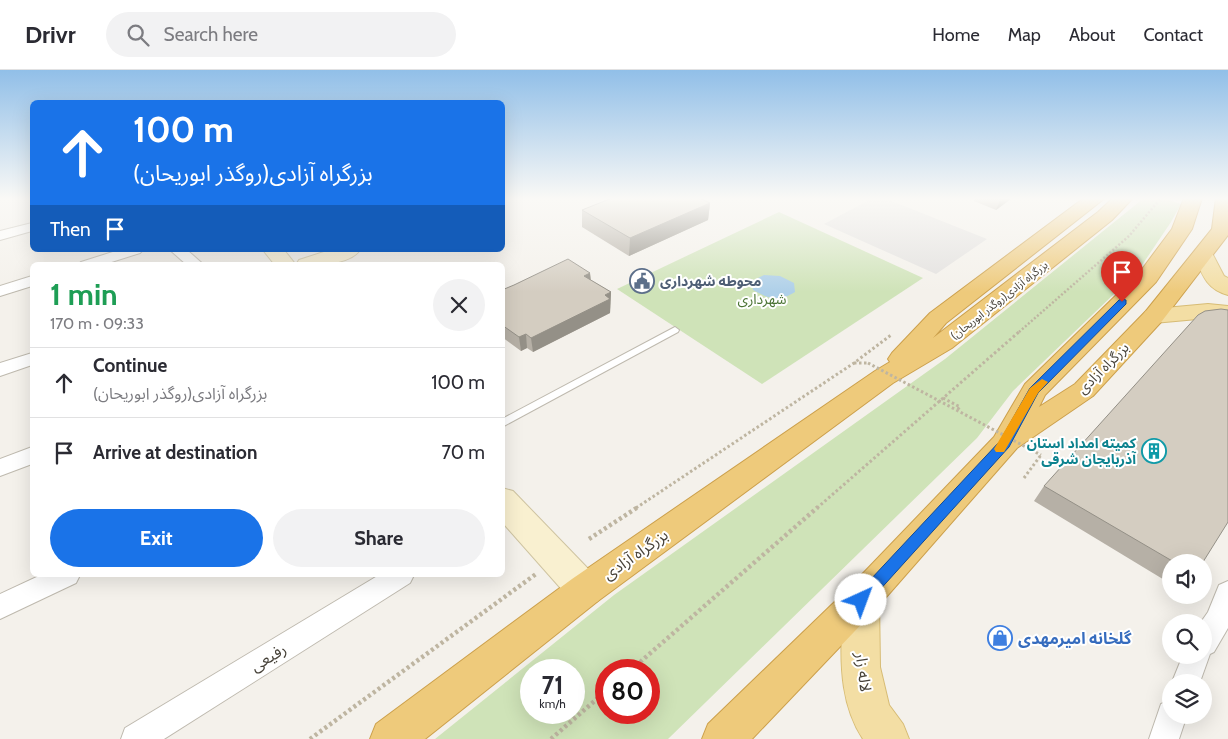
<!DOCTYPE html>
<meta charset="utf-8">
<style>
body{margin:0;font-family:Cabin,"Noto Sans Arabic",sans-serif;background:#f2f2f3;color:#2b2b33;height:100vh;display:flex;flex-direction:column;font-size:19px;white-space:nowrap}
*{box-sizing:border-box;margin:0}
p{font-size:16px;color:#7c7c81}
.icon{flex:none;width:28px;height:28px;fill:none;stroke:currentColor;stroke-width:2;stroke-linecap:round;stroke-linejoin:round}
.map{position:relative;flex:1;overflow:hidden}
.side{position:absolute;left:30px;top:192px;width:475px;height:315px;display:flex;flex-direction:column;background:#fff;border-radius:8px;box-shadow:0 5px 20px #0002}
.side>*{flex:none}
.hud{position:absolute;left:30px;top:30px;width:475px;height:152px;border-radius:8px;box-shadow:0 5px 20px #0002;background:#1a73e8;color:#fff;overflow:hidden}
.fabs{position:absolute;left:1162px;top:484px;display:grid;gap:10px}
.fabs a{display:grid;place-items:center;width:50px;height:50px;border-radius:50%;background:#fff;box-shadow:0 5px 20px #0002;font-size:25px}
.speed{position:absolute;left:520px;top:589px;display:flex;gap:10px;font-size:25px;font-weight:700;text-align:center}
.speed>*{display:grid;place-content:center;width:65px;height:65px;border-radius:50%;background:#fff;box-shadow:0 5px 20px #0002;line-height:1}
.speed small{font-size:12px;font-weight:400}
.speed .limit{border:8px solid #d22;background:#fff;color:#111}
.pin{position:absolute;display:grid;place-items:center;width:42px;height:42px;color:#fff;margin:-51px -21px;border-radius:50% 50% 50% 0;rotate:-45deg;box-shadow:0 0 5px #0007}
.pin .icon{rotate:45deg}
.me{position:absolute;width:55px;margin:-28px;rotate:43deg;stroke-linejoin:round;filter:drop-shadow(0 0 4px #0008)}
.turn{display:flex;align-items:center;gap:18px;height:105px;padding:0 20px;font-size:22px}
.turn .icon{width:65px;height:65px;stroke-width:2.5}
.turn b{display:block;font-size:35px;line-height:42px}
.then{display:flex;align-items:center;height:48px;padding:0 20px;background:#0003;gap:10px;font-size:19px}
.round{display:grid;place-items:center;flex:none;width:52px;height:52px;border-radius:26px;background:#f2f2f3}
.head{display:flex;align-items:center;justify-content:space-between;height:85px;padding:0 20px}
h1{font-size:30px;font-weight:800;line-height:38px;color:#1e9e55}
.action{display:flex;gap:10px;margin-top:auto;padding:10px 20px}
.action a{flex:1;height:58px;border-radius:30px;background:#1a73e8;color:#fff;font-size:20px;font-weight:800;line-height:58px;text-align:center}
.action a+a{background:#f2f2f3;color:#2b2b33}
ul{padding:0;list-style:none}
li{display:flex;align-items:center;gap:15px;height:70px;padding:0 20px;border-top:1px solid #e1e1e2}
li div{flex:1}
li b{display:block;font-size:19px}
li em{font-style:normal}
header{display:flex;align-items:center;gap:30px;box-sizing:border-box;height:70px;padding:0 25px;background:#fff;border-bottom:1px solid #e1e1e2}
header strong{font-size:24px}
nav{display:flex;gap:28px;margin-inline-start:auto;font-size:18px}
.search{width:350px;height:45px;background:#f2f2f3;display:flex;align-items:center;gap:12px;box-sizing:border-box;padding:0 18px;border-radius:28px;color:#7c7c81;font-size:19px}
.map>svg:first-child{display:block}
</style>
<header>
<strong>Drivr</strong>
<div class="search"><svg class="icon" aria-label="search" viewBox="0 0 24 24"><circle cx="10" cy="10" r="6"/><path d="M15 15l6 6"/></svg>Search here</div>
<nav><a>Home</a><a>Map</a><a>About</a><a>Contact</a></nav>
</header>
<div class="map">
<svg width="1228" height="669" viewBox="0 0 1228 669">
<rect width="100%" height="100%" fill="#f4f1eb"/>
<g fill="#cfe3b8" fill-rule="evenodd">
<path d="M 1144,128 L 1162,128 L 1181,134 L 1171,152 L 1138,201 L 1013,321 L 977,368 L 668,669 L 435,669 L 614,525 L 945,289 ZM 531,600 L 574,600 L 574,642 L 531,642 ZM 606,600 L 649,600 L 649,642 L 606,642 Z"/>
<path d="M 779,142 L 923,208 L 762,314 L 617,219 Z"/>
</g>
<path fill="#e3e1df" d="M 873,128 L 884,128 L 987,169 L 936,204 L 824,154 Z"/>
<path fill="#afd0e9" d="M 764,205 L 780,206 L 794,213 L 795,222 C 779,232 769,229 753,220 L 752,211 Z"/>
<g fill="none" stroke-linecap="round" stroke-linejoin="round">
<defs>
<path id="lane" d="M 675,257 L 679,260 L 678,262 L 502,357 L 502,349 Z"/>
<g id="street">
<path d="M 32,153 L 32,161 L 0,170 L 0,161 Z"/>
<path d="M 119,180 L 143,180 L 140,183 L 102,195 L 78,195 L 81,192 Z"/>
<path d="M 170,180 L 187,180 L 204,195 L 187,195 Z"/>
<path d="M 32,206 L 32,216 L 0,226 L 0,216 Z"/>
<path d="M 32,283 L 32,295 L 0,306 L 0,293 Z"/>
<path d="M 32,377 L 32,394 L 0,406 L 0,389 Z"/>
<path d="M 41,505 L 80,505 L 76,513 L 0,549 L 0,524 Z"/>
<path d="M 379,505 L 414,505 L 410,513 L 164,669 L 121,669 L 125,658 Z"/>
<path d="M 1228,511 L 1228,558 L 1214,582 L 1210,584 L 1200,612 L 1172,612 L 1183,585 L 1204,585 L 1204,552 L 1201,552 L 1208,542 L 1219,515 Z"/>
<path d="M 1171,630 L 1171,645 L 1187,645 L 1179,669 L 1149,669 L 1161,634 Z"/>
</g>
<g id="secondary">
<path d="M 263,180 L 284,180 L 296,195 L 299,190 L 330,180 L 360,180 C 347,199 296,195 275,195 Z"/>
<path d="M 502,418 L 513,421 L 598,509 L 603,520 L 598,531 L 585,536 L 572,531 L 502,452 Z"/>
</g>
<g id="primary">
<path d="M 1204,179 L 1211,181 L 1224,206 L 1228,208 L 1228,225 C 1206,219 1202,204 1194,185 L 1197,181 Z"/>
<path d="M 1208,234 L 1228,236 L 1228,250 L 1208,248 L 1154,253 L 1146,251 L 1142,246 L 1146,241 L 1154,239 Z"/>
<path d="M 861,514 L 874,519 L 879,530 L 880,597 L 889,635 L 903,654 L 909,669 L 863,669 C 842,637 840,598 842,560 C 842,545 842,532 848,519 Z"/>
</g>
<g id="highway">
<path d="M 1084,128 L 1105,128 L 946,253 L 933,268 L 1098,142 L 1113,128 L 1133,128 L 1112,150 L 952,278 L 893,313 L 598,531 L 425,669 L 370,669 L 376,654 L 572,509 L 875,301 L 890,292 L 888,289 L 892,283 L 930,243 Z"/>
<path d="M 1184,128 L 1202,128 L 1192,159 L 1156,212 L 1045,325 L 1039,337 L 1075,314 L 1146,241 L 1212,159 L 1216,128 L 1228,128 L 1228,165 L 1162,251 L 1093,326 L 1017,378 L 874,541 L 752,669 L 702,669 L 708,654 L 848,519 L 994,367 L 1025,314 L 1140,202 L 1172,159 Z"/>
</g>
</defs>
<use href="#lane" stroke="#beb9ae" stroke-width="2"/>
<use href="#street" stroke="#beb9ae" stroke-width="2"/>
<use href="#secondary" stroke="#cec3a0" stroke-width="2"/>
<use href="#primary" stroke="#d7bc75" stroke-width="2"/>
<use href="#highway" stroke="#cca04c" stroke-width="2"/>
<path stroke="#beb5a1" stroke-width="2.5" stroke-dasharray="2 2" stroke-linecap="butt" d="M 1019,262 L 1129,166 L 1161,128"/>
<g stroke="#beb5a1" stroke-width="3" stroke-dasharray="2.5 2.5" stroke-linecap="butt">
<path d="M 854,293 L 868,293"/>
<path d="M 943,328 L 960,337 L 957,340"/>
<path d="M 1024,408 L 1041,385"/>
<path d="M 636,438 L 854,293 L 891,265"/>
<path d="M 817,438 L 1020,261"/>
</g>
<g stroke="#beb5a1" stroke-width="4.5" stroke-dasharray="3 3" stroke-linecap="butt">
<path d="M 589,469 L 638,437"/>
<path d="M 631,600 L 818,437"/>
<path d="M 310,669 L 536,504"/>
<path d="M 551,669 L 606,621"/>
</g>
<use href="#lane" fill="#fff" fill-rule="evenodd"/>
<use href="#street" fill="#fff" fill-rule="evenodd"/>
<use href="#secondary" fill="#f9f0d0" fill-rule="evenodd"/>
<use href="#primary" fill="#f3dea4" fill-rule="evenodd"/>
<use href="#highway" fill="#eeca7b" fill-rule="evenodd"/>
<path stroke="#beb5a1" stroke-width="3" stroke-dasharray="2.5 2.5" stroke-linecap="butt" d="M 868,293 L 1041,385"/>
</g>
<g fill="#b6b0a6">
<path d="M 975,128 L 1012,128 L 996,140 L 974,131 Z"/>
<path d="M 710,133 L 708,150 L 629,186 L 582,157 L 582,140 Z"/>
<path d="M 590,203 L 591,210 L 611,222 L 610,243 L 533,282 L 527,278 L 521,281 L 502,267 L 502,220 Z"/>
<path d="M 1044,416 L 1203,492 L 1171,492 L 1171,514 L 1034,431 Z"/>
</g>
<g fill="#949087">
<path d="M 1001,128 L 1012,128 L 996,140 Z"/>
<path d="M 710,133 L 708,150 L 629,186 L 630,168 Z"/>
<path d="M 590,203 L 591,216 L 584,206 Z"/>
<path d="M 611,222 L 610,243 L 533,282 L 531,268 Z"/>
<path d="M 526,264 L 527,278 L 521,281 L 519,267 Z"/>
</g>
<g fill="#d4cdc1" stroke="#949087">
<path d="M 612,128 L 700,128 L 710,133 L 630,168 L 582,140 Z"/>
<path d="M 568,189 L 590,203 L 584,206 L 611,222 L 605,225 L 610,229 L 531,268 L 526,264 L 519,267 L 502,255 L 502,220 L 514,215 Z"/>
<path d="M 1221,239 L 1228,240 L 1228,452 L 1203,492 L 1174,492 L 1044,416 L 1198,245 L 1205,241 Z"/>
</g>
<linearGradient id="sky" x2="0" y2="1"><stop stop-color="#91bfe8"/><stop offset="0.58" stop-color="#faf9f6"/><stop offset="1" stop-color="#faf9f6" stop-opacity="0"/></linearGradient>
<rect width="1228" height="222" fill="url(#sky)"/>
<path fill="#1a73e8" stroke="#114b97" d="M 1122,229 L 1126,230 L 1126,234 L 1038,323 L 1009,377 L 867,534 L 861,536 L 856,534 L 854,530 L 856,525 L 1000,371 L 1030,318 L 1119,230 Z"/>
<path fill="#f59e0b" d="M 1042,309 L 1048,312 L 1038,323 L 1004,382 L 996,382 L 994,379 L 1030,318 Z"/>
<defs>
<symbol id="civic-ring" viewBox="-11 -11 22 22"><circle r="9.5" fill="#fff" stroke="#5c6f8a" stroke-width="1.5"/><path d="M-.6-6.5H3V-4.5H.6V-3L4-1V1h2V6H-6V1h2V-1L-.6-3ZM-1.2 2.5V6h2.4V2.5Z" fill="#5c6f8a"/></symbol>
<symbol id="building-ring" viewBox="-11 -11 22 22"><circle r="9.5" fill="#fff" stroke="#0f9aa8" stroke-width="1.5"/><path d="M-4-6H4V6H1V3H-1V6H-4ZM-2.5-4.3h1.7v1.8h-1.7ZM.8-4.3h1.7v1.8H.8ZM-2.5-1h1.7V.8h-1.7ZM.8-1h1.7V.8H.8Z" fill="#0f9aa8"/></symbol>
<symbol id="shop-ring" viewBox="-11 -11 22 22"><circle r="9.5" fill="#fff" stroke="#3f7fe0" stroke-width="1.5"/><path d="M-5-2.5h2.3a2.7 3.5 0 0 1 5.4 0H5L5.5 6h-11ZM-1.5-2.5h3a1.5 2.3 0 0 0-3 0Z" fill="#3f7fe0"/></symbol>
</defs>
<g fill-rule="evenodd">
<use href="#civic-ring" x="628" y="197" width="28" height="28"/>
<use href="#building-ring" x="1140" y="367" width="28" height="28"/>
<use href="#shop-ring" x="986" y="554" width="28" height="28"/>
</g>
<g text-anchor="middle" stroke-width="4" stroke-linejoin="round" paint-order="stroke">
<g font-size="11" fill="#474239" stroke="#fff">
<text transform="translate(999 230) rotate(-38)" y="4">بزرگراه آزادی(روگذر ابوریحان)</text>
</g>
<g font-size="14" font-weight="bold" fill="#4e5e75" stroke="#fff" text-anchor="start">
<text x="660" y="216">محوطه شهرداری</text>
</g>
<g font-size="14" fill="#4a7333" stroke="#fff">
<text x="762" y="234">شهرداری</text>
</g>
<g font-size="14" fill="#474239" stroke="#fff">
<text transform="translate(1103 298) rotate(-45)" y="5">بزرگراه آزادی</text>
</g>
<g font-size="14" font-weight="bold" fill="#0d838f" stroke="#fff" text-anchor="end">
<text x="1136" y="378">کمیته امداد استان<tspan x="1136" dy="16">آذربایجان شرقی</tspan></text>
</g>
<g font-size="16" fill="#474239" stroke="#fff">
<text transform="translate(635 484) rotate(-35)" y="6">بزرگراه آزادی</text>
<text transform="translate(268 587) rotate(-32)" y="6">رفیعی</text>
<text transform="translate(864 602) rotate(83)" y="6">لاله زار</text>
</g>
<g font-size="16" font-weight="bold" fill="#366cbe" stroke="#fff" text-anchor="start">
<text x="1018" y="574">گلخانه امیرمهدی</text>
</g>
</g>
</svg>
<div class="fabs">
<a><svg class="icon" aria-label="sound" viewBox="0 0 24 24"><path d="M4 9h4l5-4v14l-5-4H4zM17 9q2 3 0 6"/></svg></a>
<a><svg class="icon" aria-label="search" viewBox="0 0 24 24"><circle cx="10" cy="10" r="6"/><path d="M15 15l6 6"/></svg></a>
<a><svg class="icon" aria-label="layers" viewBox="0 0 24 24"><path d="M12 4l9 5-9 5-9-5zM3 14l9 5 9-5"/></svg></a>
</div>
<div class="speed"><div>71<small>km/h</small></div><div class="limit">80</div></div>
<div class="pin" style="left:1122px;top:232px;background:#d93025"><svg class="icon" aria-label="arrive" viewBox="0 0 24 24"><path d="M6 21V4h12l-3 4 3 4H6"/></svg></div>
<svg class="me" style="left:861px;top:530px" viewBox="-20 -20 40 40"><circle r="19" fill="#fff"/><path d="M0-13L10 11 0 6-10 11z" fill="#1a73e8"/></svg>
<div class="hud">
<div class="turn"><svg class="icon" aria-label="ahead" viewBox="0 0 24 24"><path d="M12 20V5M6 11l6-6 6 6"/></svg><div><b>100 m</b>بزرگراه آزادی(روگذر ابوریحان)</div></div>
<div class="then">Then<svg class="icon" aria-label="arrive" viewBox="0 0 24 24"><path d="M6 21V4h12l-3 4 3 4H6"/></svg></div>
</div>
<section class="side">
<div class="head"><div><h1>1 min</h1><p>170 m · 09:33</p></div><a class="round"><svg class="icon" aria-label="close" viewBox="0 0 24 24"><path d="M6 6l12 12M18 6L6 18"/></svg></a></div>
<ul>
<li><svg class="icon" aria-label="ahead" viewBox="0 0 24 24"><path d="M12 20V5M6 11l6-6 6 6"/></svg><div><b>Continue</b><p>بزرگراه آزادی(روگذر ابوریحان)</p></div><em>100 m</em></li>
<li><svg class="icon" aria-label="arrive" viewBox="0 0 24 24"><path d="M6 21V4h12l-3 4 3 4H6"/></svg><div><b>Arrive at destination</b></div><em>70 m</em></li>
</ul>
<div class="action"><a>Exit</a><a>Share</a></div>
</section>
</div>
